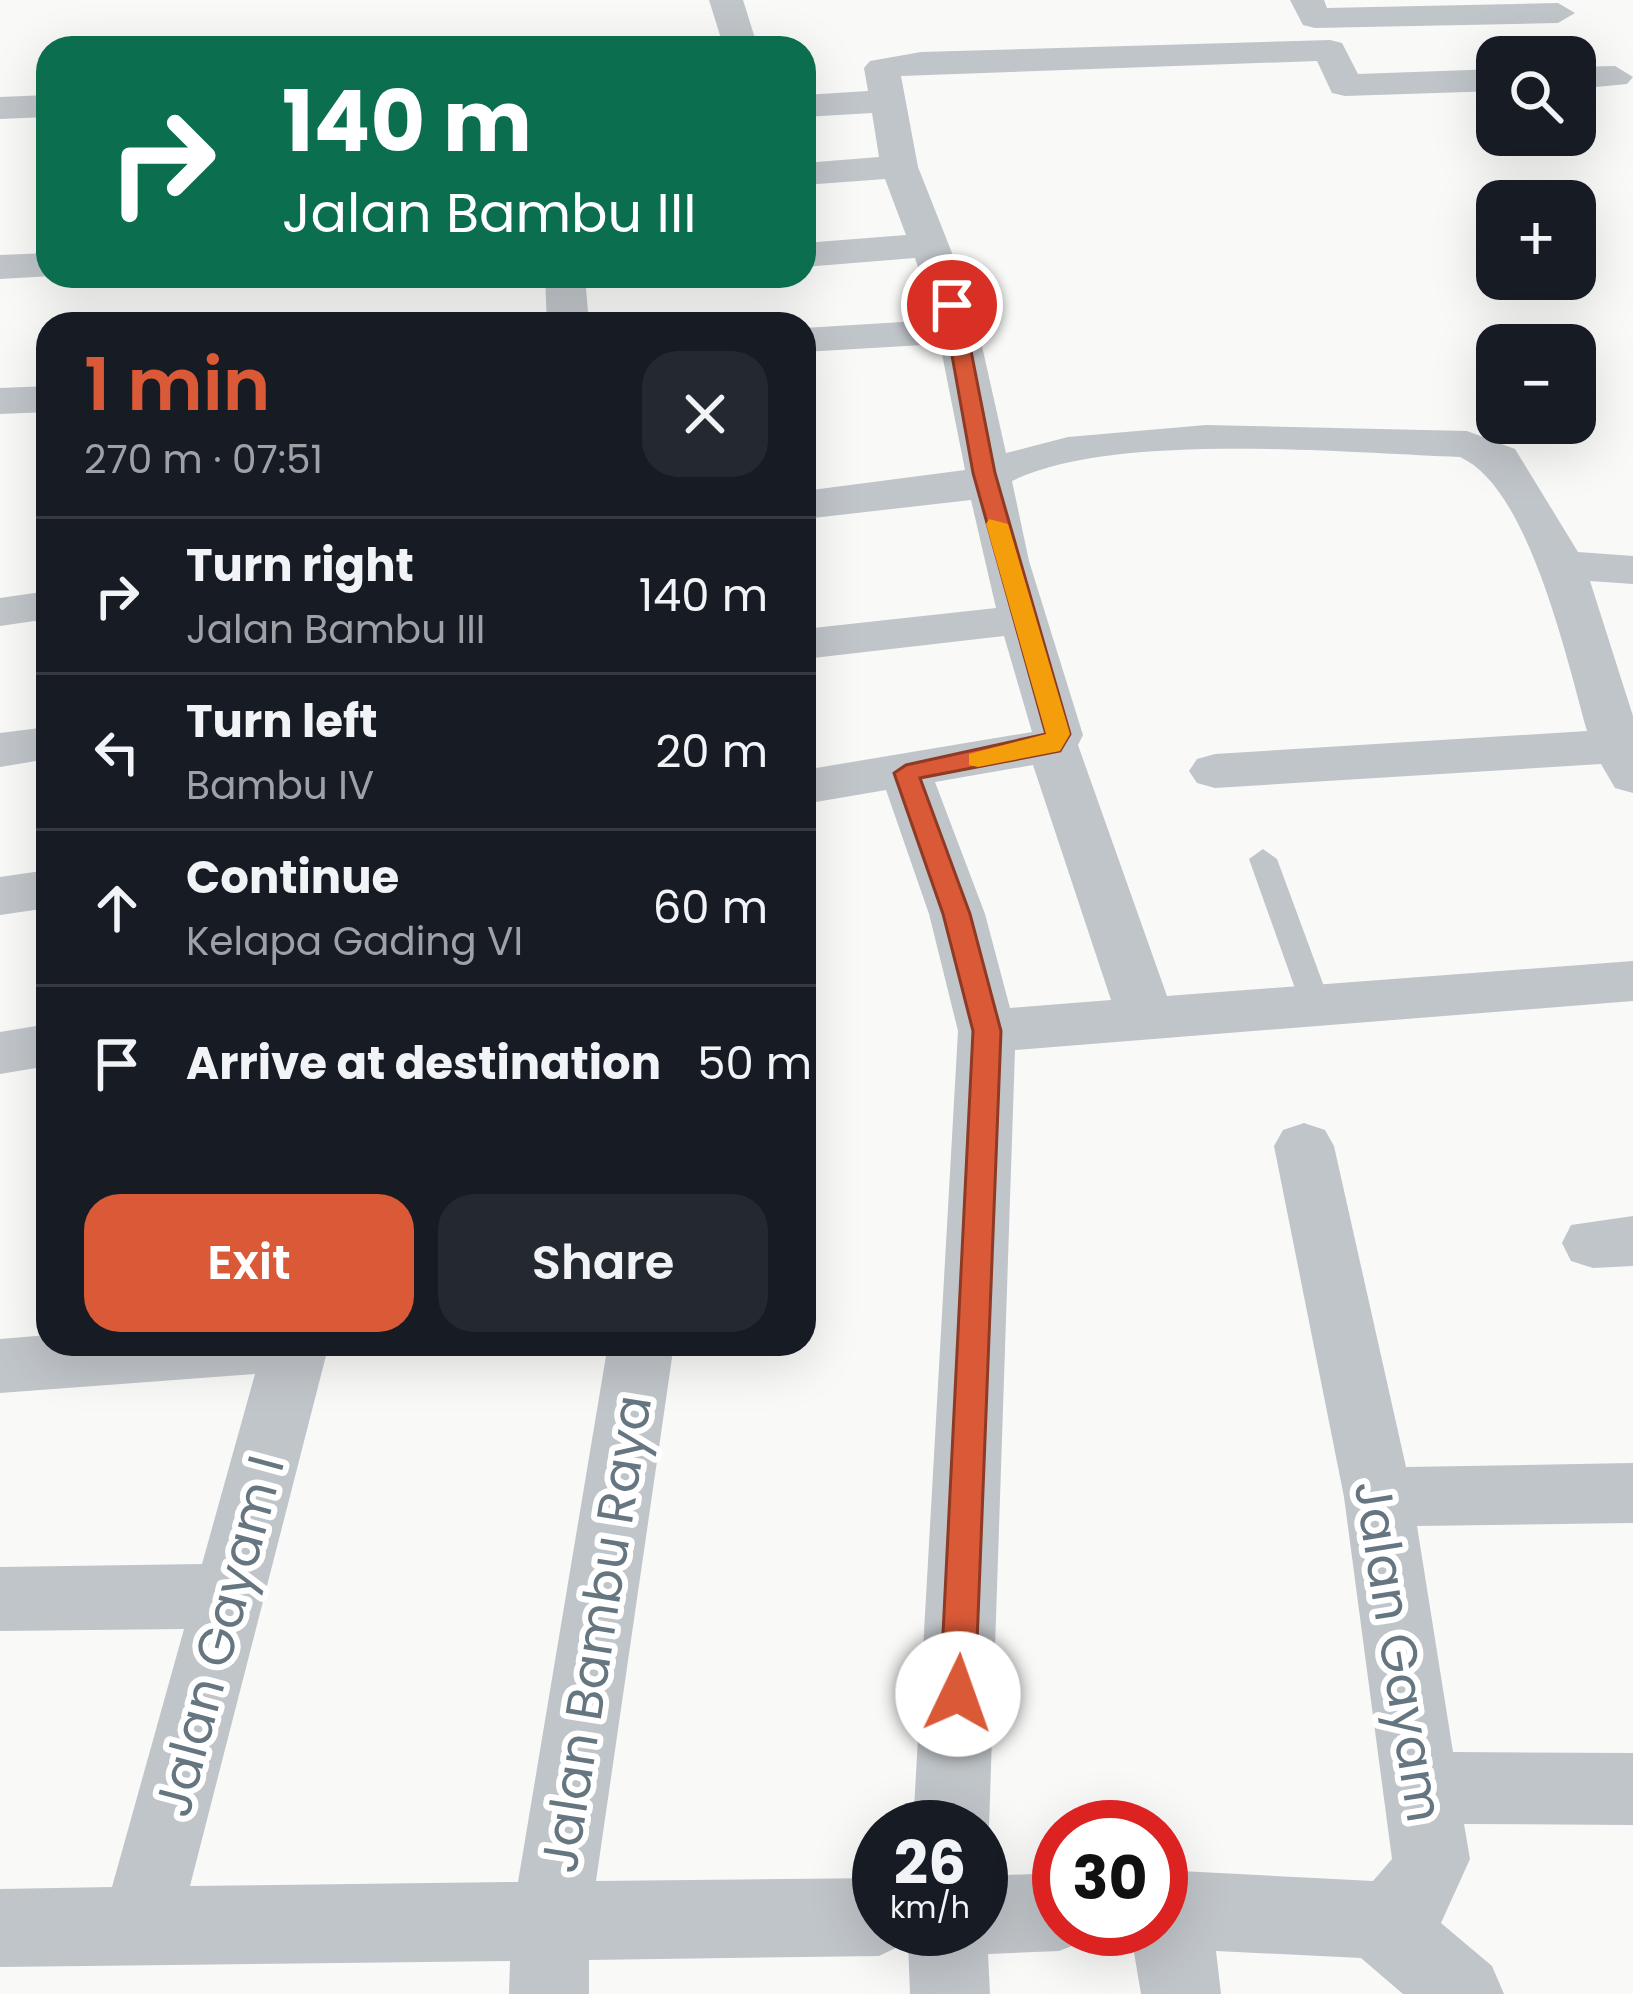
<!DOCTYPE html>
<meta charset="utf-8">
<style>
body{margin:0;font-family:Poppins,sans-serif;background:#242831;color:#f1f3f6;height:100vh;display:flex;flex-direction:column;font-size:45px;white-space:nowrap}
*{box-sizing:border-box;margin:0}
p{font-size:39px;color:#9ea1a6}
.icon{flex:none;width:66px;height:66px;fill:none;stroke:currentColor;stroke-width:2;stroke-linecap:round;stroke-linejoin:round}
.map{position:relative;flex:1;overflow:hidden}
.drawer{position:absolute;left:36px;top:312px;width:780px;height:1044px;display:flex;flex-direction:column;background:#171b24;border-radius:36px;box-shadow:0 12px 48px #0002}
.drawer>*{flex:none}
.banner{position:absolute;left:36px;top:36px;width:780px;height:252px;border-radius:36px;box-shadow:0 12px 48px #0002;background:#0b6e4f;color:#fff;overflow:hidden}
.buttons{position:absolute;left:1476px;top:36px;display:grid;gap:24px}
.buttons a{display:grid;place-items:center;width:120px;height:120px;border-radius:24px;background:#171b24;box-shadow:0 12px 48px #0002;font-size:60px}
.speed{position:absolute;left:852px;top:1800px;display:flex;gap:24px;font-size:60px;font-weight:700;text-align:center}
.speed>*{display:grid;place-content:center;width:156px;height:156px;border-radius:50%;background:#171b24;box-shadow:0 12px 48px #0002;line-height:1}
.speed small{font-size:30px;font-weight:400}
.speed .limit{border:18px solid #d22;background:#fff;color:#111}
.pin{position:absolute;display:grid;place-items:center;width:102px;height:102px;color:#fff;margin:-51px;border:6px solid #fff;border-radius:50%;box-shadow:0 3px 12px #0007}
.me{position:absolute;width:132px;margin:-66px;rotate:3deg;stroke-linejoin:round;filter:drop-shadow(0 0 9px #0008)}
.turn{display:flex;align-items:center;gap:42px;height:252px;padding:0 48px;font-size:54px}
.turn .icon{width:156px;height:156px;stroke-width:2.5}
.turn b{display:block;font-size:84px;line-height:102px}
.round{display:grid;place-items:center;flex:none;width:126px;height:126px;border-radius:36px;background:#242831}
.head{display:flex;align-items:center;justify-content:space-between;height:204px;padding:0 48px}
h1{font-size:72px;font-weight:600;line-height:90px;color:#da5937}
.action{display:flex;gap:24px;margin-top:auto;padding:24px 48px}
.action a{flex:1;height:138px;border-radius:36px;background:#da5937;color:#fff;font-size:48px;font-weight:600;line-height:138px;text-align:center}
.action a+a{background:#242831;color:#f1f3f6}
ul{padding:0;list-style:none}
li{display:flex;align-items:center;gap:36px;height:156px;padding:0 48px;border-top:3px solid #363941}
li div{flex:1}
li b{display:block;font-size:45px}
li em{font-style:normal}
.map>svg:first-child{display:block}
</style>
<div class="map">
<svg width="1633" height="1994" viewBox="0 0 1633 1994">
<rect width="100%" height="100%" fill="#f9f9f7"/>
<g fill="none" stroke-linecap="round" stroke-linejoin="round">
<path fill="#c0c5c9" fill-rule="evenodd" d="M 1263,849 L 1277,859 L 1332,1008 L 1328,1016 L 1317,1019 L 1302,1008 L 1249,859 Z"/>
<g fill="#c0c5c9" fill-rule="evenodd">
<path d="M 709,0 L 743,0 L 758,48 L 724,48 Z"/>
<path d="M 1290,0 L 1324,0 L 1327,8 L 1558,3 L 1575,13 L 1558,23 L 1315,28 L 1303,25 Z"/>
<path d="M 1330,40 L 1342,43 L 1358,74 L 1497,69 L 1497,91 L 1345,96 L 1332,93 L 1317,61 L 901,76 L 918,167 L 973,306 L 1006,453 L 1068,437 L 1206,425 L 1467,431 L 1515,449 L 1578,552 L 1633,556 L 1633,584 L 1590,581 L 1633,716 L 1633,793 L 1615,788 L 1601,764 L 1215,788 L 1197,783 L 1189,771 L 1197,759 L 1215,754 L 1587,731 C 1567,661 1529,487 1460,457 C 1344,453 1113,431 1012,481 L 1029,561 L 1083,735 L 1078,745 L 1167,996 L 1633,961 L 1633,1001 L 1015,1050 L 989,1827 L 981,1846 L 981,1827 L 913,1827 L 958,1031 L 929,914 L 886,790 L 804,804 L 804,770 L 1032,732 L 1004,636 L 804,659 L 804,629 L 996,608 L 971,500 L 804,519 L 804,491 L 965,470 L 940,344 L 804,352 L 804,328 L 935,320 L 915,258 L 804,267 L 804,243 L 906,235 L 885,179 L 804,185 L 804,163 L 879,157 L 872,113 L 804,117 L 804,95 L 868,91 L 864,68 L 870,61 L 921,52 ZM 1033,765 L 1111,1000 L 1010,1008 L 985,914 L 935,782 Z"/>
<path d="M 1615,66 L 1633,77 L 1627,84 L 1575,89 L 1575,67 Z"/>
<path d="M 48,95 L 48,117 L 0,119 L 0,97 Z"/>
<path d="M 48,253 L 52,276 L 0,279 L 0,255 Z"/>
<path d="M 545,276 L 585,276 L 589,324 L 547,324 Z"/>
<path d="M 48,386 L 48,412 L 0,414 L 0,388 Z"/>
<path d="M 48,591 L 48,619 L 0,626 L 0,598 Z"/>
<path d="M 48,727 L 48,759 L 0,767 L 0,733 Z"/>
<path d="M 48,870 L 48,908 L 0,915 L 0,877 Z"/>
<path d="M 48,1024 L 48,1066 L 0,1074 L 0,1032 Z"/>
<path d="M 1304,1123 L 1325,1130 L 1334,1146 L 1406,1467 L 1633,1463 L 1633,1523 L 1417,1526 L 1453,1752 L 1633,1753 L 1633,1825 L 1464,1824 L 1470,1859 L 1441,1923 L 1492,1966 L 1504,1994 L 1403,1994 L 1361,1958 L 1216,1951 L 1221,1994 L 1141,1994 L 1130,1929 L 1161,1929 L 1161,1870 L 1373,1881 L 1392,1859 L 1344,1497 L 1274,1146 L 1283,1130 Z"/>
<path d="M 1633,1216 L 1633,1266 L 1593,1268 L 1571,1261 L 1562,1243 L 1571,1225 Z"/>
<path d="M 48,1335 L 48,1344 L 329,1344 L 190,1886 L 518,1882 L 608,1344 L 674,1344 L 596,1881 L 879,1878 L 879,1929 L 981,1929 L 981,1876 L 1059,1873 L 1059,1929 L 1091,1929 L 1087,1940 L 1059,1951 L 988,1954 L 990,1994 L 910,1994 L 908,1942 L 879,1956 L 589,1960 L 589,1994 L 509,1994 L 510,1961 L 0,1967 L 0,1889 L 112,1887 L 184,1629 L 0,1631 L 0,1567 L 202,1564 L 255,1374 L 0,1393 L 0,1339 Z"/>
</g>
</g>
<path fill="#da5937" stroke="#8e3a24" stroke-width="3" d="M 952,300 L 962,305 L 995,473 L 1070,734 L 1060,751 L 920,778 L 970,914 L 1001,1031 L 975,1694 L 970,1705 L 958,1710 L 945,1705 L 940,1694 L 973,1031 L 943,914 L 894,773 L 906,765 L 1046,734 L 973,473 L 943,305 Z"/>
<path fill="#f59e0b" d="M 989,519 L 1008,524 L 1070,734 L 1060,751 L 978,767 L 969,765 L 969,754 L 1046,734 L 986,524 Z"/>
<g text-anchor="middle" stroke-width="12" stroke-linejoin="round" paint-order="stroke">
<g font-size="51" fill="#667681" stroke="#fff">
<text transform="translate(596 1634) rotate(-81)" y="18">Jalan Bambu Raya</text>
<text transform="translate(219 1636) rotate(-75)" y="18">Jalan Gayam I</text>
<text transform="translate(1399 1651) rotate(81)" y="18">Jalan Gayam</text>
</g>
</g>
</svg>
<div class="buttons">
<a><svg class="icon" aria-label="search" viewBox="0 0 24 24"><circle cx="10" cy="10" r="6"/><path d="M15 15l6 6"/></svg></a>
<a>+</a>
<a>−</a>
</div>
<div class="speed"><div>26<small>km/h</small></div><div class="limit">30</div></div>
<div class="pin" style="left:952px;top:305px;background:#d93025"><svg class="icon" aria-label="arrive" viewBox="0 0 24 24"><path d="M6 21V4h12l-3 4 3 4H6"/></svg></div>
<svg class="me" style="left:958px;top:1694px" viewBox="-20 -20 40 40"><circle r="19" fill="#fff"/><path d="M0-13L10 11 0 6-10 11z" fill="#da5937"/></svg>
<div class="banner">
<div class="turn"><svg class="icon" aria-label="right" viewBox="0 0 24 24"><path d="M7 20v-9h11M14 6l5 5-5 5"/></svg><div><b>140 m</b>Jalan Bambu III</div></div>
</div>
<section class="drawer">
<div class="head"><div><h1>1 min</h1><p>270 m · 07:51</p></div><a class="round"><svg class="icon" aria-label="close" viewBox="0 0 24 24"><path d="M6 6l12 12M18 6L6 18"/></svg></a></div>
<ul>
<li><svg class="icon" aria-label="right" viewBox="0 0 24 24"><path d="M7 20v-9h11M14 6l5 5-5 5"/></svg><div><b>Turn right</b><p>Jalan Bambu III</p></div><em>140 m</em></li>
<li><svg class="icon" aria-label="left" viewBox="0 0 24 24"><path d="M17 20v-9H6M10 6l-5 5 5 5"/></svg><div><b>Turn left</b><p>Bambu IV</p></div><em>20 m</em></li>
<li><svg class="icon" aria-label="ahead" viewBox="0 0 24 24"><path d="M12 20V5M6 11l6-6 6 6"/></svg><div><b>Continue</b><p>Kelapa Gading VI</p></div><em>60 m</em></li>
<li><svg class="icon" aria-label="arrive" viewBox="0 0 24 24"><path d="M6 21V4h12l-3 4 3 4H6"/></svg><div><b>Arrive at destination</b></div><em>50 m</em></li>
</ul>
<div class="action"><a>Exit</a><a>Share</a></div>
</section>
</div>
